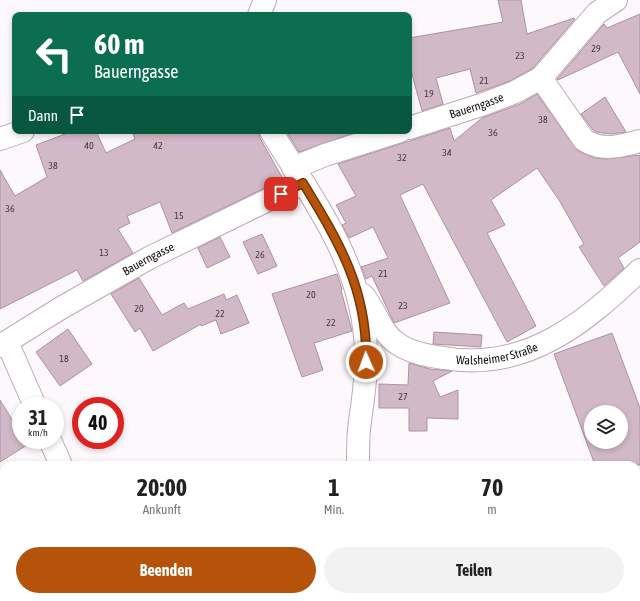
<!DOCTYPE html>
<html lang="de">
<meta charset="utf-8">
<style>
body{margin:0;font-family:"Asap Condensed",sans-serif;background:#f2f2f2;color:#222;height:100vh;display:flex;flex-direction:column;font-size:15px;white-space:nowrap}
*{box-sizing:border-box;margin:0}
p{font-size:13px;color:#767676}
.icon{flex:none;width:22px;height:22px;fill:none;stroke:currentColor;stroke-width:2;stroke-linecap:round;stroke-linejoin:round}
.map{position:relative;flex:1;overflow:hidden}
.sheet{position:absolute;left:0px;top:461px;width:640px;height:140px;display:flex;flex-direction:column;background:#fff;border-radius:12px 12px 0 0;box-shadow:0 2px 6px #0003}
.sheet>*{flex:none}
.hud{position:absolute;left:12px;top:12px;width:400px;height:122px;border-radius:8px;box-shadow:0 2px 6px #0003;background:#0b6e4f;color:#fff;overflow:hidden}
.buttons{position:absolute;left:584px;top:405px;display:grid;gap:8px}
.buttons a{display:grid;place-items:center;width:44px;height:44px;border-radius:50%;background:#fff;box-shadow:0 2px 6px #0003;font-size:20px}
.speed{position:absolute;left:12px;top:397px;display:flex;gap:8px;font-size:20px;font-weight:700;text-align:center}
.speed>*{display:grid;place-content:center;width:52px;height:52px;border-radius:50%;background:#fff;box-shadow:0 2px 6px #0003;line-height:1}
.speed small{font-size:10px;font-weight:400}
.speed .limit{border:6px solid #d22;background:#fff;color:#111}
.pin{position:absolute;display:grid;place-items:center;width:34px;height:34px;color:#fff;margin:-17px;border-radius:8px;box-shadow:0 2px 6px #0006}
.me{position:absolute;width:44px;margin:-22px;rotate:358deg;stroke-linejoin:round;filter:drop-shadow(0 0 3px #0008)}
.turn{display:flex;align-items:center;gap:14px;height:84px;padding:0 16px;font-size:18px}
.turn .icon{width:52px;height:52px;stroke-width:2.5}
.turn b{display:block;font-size:28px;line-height:34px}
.then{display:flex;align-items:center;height:38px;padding:0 16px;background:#0003;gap:8px;font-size:15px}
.eta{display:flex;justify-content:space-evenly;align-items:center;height:68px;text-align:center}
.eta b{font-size:24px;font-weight:700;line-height:28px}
.action{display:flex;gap:8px;margin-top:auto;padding:8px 16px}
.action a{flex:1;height:46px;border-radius:24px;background:#b45309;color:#fff;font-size:16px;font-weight:700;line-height:46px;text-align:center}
.action a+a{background:#f2f2f2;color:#222}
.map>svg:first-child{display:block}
</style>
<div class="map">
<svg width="640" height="601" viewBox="0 0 640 601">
<rect width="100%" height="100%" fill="#fdf8fb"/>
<g fill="#d1b9c8" stroke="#aa93a1" fill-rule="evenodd">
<path d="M 498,0 L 521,0 L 527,34 L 574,18 L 575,19 L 533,68 L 510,81 L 476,93 L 470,69 L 436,78 L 443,104 L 422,111 L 409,63 L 409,38 L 503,22 Z"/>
<path d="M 640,14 L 640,94 L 618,52 L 558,80 L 557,79 L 604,24 L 607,28 Z"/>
<path d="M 537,94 L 578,151 L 594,158 L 605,159 L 640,155 L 640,242 L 618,258 L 624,268 L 604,286 L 579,247 L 584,244 L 559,200 L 537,168 L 491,200 L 505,225 L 487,233 L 536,326 L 507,342 L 423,184 L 400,195 L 450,303 L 394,323 L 372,276 L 366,279 L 361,267 L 388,258 L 373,227 L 349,238 L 342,225 L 346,223 L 336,205 L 356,196 L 338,164 L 450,128 L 454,141 L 482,118 L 520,104 Z"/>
<path d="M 605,97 L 626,132 L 611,134 L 596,132 L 593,130 L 581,114 Z"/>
<path d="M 73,131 L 96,131 L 106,153 L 135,139 L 132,131 L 259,131 L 260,138 L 283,179 L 172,233 L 160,202 L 127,216 L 130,223 L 118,229 L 133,253 L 83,281 L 77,270 L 0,309 L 0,170 L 15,196 L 47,177 L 36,145 Z"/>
<path d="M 286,131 L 359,131 L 299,152 Z"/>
<path d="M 262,234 L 277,266 L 258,274 L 243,242 Z"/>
<path d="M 220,237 L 230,257 L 207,268 L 198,248 Z"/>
<path d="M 337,274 L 342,289 L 341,290 L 352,331 L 314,343 L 323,370 L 302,377 L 272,294 Z"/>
<path d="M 139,278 L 162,315 L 184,303 L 188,309 L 224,294 L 226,300 L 237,295 L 249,323 L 221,334 L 216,320 L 201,326 L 201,324 L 153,351 L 140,328 L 135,332 L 111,294 Z"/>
<path d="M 68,329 L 92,364 L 60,386 L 36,352 Z"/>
<path d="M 434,332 L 482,335 L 481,347 L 433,344 Z"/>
<path d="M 612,333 L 640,408 L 640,465 L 595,465 L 554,354 ZM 591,412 L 621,412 L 621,442 L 591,442 Z"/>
<path d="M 409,363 L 430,369 L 452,371 L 433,381 L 440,397 L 458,390 L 458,419 L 427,418 L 427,431 L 409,431 L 409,408 L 379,408 L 379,384 L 408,385 Z"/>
<path d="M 0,400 L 21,434 L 21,440 L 24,440 L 27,445 L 0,462 Z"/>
</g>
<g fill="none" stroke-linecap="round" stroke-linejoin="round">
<defs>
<g id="minor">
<path d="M 259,15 L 265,0"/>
<path d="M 541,78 L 584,140 C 603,152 620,146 640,141"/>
<path id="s1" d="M 409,128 L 484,104 L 515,92 L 541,78 L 597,13 L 616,0"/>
<path d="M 271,131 C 315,204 364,264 366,353 C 367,379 362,404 359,429 C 358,441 358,453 358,465"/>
<path d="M 0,139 L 23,131"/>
<path d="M 293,168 L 325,155 L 400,131"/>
<path id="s2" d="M 363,295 C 376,310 381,334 398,344 C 411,353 428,356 444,358 C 526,372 585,323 640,270"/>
<path d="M 7,342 L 35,406"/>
<path id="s3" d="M 0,346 L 61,308 L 149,258 L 303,183"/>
<path d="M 50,440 L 61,465"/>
<path d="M 119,597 L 121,601"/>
<path d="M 396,597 L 398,601"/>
</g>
</defs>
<use href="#minor" stroke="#c0a8b7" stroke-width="24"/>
<use href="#minor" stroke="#fff" stroke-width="22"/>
</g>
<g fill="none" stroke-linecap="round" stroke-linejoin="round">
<defs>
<path id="route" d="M 281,194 L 303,183 C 339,242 368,290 366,362"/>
</defs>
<use href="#route" stroke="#753606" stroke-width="10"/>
<use href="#route" stroke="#b45309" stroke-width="7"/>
</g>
<g text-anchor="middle" stroke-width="4" stroke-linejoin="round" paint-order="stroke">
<g font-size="10" fill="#453940">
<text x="596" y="52">29</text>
<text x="520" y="59">23</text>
<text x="484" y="84">21</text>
<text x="429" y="97">19</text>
<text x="543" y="123">38</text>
<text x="493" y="136">36</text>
<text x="89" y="149">40</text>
<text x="158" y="149">42</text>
<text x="447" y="156">34</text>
<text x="402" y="161">32</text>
<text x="53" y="169">38</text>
<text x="10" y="212">36</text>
<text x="179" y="219">15</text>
<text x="104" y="256">13</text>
<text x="260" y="258">26</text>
<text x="383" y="277">21</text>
<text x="311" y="298">20</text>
<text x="403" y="309">23</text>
<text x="139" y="312">20</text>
<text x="220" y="317">22</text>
<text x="331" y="326">22</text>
<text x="64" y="362">18</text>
<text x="403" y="400">27</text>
</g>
<g font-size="12" fill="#160e13" stroke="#fff">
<text dy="4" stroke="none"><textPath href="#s1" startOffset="71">Bauerngasse</textPath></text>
<text dy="4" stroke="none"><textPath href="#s3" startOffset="172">Bauerngasse</textPath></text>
<text dy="4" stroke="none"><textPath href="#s2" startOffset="163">Walsheimer Straße</textPath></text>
</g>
</g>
</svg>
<div class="buttons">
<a><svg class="icon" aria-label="layers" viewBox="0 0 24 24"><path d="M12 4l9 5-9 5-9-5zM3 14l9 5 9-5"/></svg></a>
</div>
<div class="speed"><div>31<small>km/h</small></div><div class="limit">40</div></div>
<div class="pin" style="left:281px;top:194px;background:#d93025"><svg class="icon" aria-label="arrive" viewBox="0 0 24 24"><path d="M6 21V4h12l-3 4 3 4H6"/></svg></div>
<svg class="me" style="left:366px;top:362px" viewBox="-20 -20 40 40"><circle r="17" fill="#b45309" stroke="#fff" stroke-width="3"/><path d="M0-11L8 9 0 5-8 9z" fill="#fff"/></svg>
<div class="hud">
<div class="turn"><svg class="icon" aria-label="left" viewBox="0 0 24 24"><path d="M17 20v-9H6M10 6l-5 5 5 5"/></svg><div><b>60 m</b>Bauerngasse</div></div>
<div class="then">Dann<svg class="icon" aria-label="arrive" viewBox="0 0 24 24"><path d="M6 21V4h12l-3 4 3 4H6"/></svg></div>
</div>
<section class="sheet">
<div class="eta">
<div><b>20:00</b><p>Ankunft</p></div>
<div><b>1</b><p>Min.</p></div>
<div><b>70</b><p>m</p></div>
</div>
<div class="action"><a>Beenden</a><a>Teilen</a></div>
</section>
</div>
